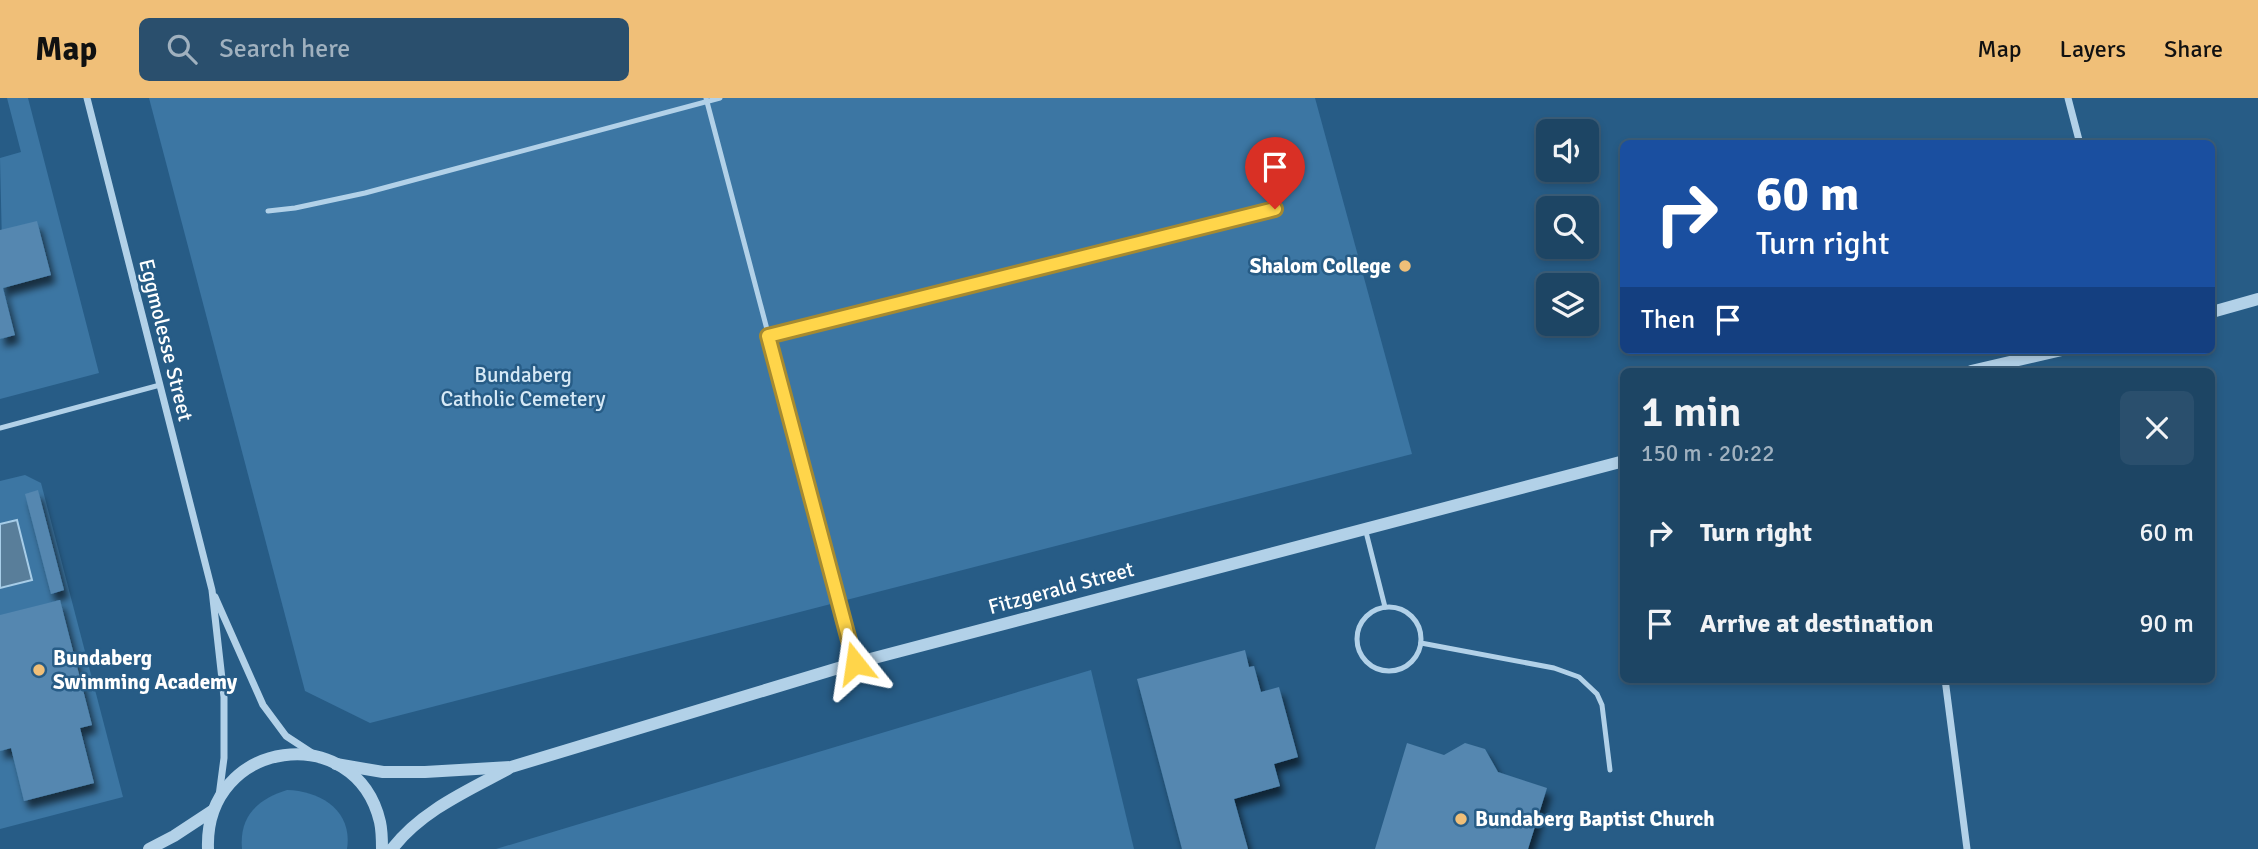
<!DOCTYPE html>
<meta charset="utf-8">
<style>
body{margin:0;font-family:Signika,sans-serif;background:#2a4f6d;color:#f1f3f6;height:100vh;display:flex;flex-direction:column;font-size:26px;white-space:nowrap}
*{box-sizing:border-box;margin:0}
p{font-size:23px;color:#a0b1bf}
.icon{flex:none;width:38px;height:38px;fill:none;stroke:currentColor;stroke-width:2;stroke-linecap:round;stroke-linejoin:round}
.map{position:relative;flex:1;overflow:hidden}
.drawer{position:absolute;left:1620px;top:270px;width:595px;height:315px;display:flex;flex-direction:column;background:#1d4564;border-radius:10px;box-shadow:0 4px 10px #0003,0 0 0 2px #3b5d78}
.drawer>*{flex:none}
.banner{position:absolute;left:1620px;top:42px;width:595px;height:214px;border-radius:10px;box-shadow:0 4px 10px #0003,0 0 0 2px #3b5d78;background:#1a4fa0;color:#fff;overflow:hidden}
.buttons{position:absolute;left:1536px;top:21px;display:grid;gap:14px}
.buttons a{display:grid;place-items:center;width:63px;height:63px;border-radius:10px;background:#1d4564;box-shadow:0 4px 10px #0003,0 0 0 2px #3b5d78;font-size:35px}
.pin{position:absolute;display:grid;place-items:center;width:60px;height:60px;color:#fff;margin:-72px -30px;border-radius:50% 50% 50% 0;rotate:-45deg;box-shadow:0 0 7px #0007}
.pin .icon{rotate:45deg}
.me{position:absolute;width:77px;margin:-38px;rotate:345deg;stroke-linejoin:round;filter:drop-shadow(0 0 5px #0008)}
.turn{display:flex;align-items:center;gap:24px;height:147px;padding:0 21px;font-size:32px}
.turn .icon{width:91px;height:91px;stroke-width:2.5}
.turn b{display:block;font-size:49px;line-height:60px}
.then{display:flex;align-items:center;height:66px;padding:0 21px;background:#0003;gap:14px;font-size:26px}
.round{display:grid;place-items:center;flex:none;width:74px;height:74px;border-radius:10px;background:#2a4f6d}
.summary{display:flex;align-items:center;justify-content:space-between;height:119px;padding:0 21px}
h1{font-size:42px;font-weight:600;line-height:52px}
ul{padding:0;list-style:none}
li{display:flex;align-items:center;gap:21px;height:91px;padding:0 21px}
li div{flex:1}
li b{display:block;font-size:26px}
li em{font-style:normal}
header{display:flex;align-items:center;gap:42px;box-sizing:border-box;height:98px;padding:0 35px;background:#f0bf78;color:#111}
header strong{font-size:33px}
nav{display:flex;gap:38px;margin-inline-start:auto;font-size:24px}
.search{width:490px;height:63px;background:#2a4f6d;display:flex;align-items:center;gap:18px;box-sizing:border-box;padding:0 24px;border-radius:10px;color:#a0b1bf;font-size:26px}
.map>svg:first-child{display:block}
</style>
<header>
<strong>Map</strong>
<div class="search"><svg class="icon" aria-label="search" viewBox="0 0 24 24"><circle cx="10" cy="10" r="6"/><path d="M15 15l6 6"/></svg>Search here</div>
<nav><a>Map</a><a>Layers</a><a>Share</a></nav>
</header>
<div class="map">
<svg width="2258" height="751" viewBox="0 0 2258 751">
<defs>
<filter id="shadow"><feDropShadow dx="4.5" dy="8" stdDeviation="3.5" flood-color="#0009"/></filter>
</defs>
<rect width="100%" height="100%" fill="#275c86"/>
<g fill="#3c76a3">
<path d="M 7,0 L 28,0 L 99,275 L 0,301 L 0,241 L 15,236 L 3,190 L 0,60 L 21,54 Z"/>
<path d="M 149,0 L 1315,0 L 1412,356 L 370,625 L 305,593 Z"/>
<path d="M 25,377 L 41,385 L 123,699 L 0,731 L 0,383 Z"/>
<path d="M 1091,572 L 1134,751 L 496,751 Z"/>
<path d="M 287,692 C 321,693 353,713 347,751 L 242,751 C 239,718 258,701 287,692 Z"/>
</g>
<path fill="#597e9a" stroke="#a7cde8" stroke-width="2" d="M 17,422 L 32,482 L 0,490 L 0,426 Z"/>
<g fill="#5487b0" filter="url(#shadow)">
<path d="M 37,123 L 51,177 L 3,190 L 15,237 L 0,241 L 0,132 Z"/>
<path d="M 38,392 L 64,492 L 51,496 L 25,396 Z"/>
<path d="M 60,502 L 92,627 L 80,630 L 94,685 L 24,703 L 11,650 L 0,653 L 0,517 Z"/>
<path d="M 1245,552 L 1249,569 L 1254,568 L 1261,594 L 1279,589 L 1298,659 L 1274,666 L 1280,688 L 1234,701 L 1248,751 L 1182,751 L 1137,581 Z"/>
<path d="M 1407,645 L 1444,657 L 1465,645 L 1485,651 L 1498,674 L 1547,690 L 1528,751 L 1375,751 Z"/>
</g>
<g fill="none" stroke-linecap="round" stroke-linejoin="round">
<g stroke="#b2d1e8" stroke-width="5">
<path d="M 706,0 L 855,565"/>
<path d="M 268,113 L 295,110 L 365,95 L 720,0"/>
<path d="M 768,238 L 1275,111"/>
<path d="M 0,330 L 160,287"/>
<path d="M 1365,430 L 1385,509"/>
<circle cx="1389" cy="541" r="32"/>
<path d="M 1421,545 L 1554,570 L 1579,579 L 1597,596 L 1602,607 L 1610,672"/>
</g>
<g stroke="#b2d1e8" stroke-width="7">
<path d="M 87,0 L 212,492 L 224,599 L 224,660 L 219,698"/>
<path d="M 2068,0 L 2080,46"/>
<path d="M 215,499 L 263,607 L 286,638 L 315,657"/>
<path d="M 1945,581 L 1967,751"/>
</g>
<g stroke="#b2d1e8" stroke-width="12">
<path d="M 2212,214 L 2258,201"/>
<path d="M 1971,273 L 2062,252"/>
<path d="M 336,666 L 383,674 L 425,674 L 511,669 L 855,565 L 1624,363"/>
<path d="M 149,751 L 174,738 L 212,713"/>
<path d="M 208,751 C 204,640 356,621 380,724 C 382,733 382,742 382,751"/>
<path d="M 392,751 C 421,713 467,693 508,671"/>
</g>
</g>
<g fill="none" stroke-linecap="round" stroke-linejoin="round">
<defs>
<path id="route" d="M 855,565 L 768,238 L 1275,111"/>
</defs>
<use href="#route" stroke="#a68a30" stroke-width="18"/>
<use href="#route" stroke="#ffd54a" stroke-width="12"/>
</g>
<g fill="#f0bf78" stroke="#275c86" stroke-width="2.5">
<circle cx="1405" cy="168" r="7"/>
<circle cx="39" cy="572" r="7"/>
<circle cx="1461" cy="721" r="7"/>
</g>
<g text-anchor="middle" stroke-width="5" stroke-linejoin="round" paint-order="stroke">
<g font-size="21" font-weight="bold" fill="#fff" stroke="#275c86" text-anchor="start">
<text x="1391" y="175" text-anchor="end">Shalom College</text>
<text x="53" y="567">Bundaberg<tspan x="53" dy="24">Swimming Academy</tspan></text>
<text x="1475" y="728">Bundaberg Baptist Church</text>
</g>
<g font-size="21" fill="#fff" stroke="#275c86">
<text transform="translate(166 242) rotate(76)" y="7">Eggmolesse Street</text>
<text transform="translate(1061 490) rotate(-15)" y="7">Fitzgerald Street</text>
</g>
<g font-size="21" fill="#d6e9f6" stroke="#275c86">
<text x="523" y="284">Bundaberg<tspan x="523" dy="24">Catholic Cemetery</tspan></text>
</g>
</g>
</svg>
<div class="buttons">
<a><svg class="icon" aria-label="sound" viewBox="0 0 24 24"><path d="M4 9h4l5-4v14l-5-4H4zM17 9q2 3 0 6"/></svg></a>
<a><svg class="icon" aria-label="search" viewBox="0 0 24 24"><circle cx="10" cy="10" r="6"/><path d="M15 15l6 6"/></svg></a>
<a><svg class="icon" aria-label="layers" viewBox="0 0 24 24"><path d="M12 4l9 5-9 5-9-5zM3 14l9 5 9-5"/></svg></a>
</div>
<div class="pin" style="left:1275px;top:111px;background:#d93025"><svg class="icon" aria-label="arrive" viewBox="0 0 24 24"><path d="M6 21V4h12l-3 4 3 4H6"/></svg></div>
<svg class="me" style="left:855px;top:565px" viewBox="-20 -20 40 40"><path d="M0-17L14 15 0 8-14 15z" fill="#ffd54a" stroke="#fff" stroke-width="4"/></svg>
<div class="banner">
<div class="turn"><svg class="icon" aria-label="right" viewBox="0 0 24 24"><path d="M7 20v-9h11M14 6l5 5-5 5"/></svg><div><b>60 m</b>Turn right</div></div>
<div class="then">Then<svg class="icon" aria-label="arrive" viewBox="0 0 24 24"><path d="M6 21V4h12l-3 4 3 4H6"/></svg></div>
</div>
<section class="drawer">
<div class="summary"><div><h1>1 min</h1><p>150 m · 20:22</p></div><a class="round"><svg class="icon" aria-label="close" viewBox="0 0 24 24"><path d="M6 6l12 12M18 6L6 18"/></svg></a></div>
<ul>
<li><svg class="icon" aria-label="right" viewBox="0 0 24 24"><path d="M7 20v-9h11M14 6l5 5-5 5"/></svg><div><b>Turn right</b></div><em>60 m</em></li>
<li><svg class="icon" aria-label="arrive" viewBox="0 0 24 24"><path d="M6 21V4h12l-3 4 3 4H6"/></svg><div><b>Arrive at destination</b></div><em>90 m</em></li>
</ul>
</section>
</div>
